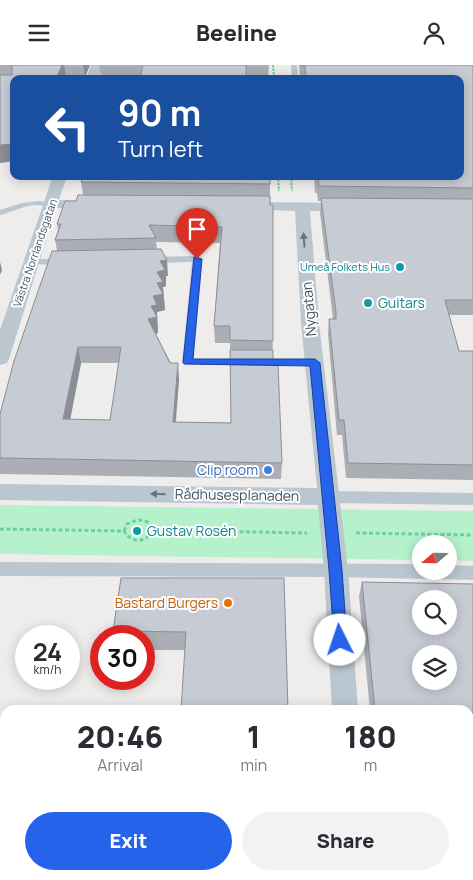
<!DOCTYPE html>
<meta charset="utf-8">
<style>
body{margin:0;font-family:Manrope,sans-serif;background:#f2f2f3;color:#2b2b33;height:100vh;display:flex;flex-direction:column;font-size:19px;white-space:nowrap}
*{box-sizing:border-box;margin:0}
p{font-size:16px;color:#7c7c81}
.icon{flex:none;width:28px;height:28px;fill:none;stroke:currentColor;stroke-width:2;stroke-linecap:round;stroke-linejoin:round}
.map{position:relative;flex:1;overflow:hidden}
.drawer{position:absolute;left:0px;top:640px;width:474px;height:175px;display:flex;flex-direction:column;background:#fff;border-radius:15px 15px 0 0;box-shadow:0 2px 12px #0003}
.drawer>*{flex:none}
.guide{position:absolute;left:10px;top:10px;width:454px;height:105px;border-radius:10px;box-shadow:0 2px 12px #0003;background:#1a4fa0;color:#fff;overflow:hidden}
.needle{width:32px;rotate:250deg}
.fabs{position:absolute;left:412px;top:470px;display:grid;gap:10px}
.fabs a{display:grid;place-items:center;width:45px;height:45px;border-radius:50%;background:#fff;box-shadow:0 2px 12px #0003;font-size:25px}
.speed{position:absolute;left:15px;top:560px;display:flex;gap:10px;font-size:25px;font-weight:700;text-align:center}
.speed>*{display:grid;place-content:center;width:65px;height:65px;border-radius:50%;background:#fff;box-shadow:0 2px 12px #0003;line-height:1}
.speed small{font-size:12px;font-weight:400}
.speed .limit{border:8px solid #d22;background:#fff;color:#111}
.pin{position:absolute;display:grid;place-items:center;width:42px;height:42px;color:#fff;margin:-51px -21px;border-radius:50% 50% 50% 0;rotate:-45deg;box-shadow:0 0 5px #0007}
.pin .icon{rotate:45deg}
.me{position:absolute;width:55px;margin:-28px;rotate:356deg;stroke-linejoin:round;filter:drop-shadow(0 0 4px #0008)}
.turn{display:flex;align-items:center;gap:18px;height:105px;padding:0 25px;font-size:22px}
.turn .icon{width:65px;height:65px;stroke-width:2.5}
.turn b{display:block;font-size:35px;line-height:42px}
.eta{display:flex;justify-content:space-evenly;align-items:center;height:85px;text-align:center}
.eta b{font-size:30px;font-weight:800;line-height:35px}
.action{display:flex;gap:10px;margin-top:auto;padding:10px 25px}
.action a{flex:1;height:58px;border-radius:30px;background:#2563eb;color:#fff;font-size:20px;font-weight:800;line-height:58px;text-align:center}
.action a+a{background:#f2f2f3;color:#2b2b33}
header{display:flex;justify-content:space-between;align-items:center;height:65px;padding:0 25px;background:#fff;font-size:22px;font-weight:800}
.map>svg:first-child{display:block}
</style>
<header><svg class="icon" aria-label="menu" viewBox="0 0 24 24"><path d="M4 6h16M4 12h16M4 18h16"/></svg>Beeline<svg class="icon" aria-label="person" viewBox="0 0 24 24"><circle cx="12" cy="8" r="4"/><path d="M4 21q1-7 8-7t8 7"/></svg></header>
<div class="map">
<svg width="473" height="815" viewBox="0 0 473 815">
<rect width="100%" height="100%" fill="#efecec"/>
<path fill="#b5f2cc" d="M 0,440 L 473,446 L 473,496 L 449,495 L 449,479 L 421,479 L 421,495 L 0,489 Z"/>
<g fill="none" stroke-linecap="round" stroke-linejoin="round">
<g stroke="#6bd29e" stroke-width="2" stroke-dasharray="2.5 1" stroke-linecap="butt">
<path d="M 273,0 L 274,14"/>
<path d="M 278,111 L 279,126"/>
<path d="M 291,111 L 292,126"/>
</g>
<g stroke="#6bd29e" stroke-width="3" stroke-dasharray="4 2.5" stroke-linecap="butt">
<path d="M 0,464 L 124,466 C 132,479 146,478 153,465 L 307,468"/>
<path d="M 124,466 L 127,459 C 138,454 148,452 153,465"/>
<path d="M 356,468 L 473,470"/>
</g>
<g fill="#bbc7d0" fill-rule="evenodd">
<path d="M 291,0 L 297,0 L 298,14 L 292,14 Z"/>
<path d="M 38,136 L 51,137 L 55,139 C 50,143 42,140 35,140 C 23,141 12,147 0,150 L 0,145 L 22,138 Z"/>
<path d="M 197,191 L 201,194 L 192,294 L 315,295 L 318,296 L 320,298 L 318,300 L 184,299 L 182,297 L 192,197 L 152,198 L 148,195 L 152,192 Z"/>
<path d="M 30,194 L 63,194 L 67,197 L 63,200 L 27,199 L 26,197 Z"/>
</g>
<g fill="#bbc7d0" fill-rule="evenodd">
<path d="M 329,426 L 473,428 L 473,440 L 329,438 L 323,437 L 321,432 L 323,427 Z"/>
<path d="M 0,497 L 421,499 L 421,506 L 449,506 L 449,500 L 473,501 L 473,515 L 336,512 L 0,511 Z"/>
</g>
<g fill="#bbc7d0" fill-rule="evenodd">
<path d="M 91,0 L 103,0 L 98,14 L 86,14 Z"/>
<path d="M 53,111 L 67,111 L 59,135 L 96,136 L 98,139 L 96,142 L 91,143 L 56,143 L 9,294 L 7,298 L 0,300 L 0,265 Z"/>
<path d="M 244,137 L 349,138 L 354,139 L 356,142 L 354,145 L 349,146 L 310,146 L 319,258 L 348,505 L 358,645 L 332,645 L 324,505 L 318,440 L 0,435 L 0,419 L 317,423 L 301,258 L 295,146 L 239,144 L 237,141 L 239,138 Z"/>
<rect x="342" y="810" width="30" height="5"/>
</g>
</g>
<g fill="#abafb5" fill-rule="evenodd">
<path d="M 0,0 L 90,0 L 85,12 L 66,12 L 65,14 L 14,14 L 14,96 L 0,98 Z"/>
<path d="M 99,0 L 269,0 L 268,14 L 140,14 L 140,13 L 101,12 Z"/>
<path d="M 299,0 L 473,0 L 473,250 L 449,250 L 459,286 L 473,286 L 473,415 L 346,413 L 342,370 L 337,370 L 328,269 L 329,254 L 333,254 L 320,148 L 321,136 L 318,136 L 317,128 L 315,128 L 314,111 L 460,111 L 460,14 L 300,14 Z"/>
<path d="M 270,111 L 270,131 L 273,299 L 282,398 L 281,414 L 0,409 L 0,349 L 57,185 L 55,175 L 58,165 L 57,159 L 76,136 L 83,130 L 81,117 ZM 156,177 L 220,178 L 214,261 L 215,278 L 230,278 L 231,358 L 176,357 L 179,314 L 156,269 L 158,268 L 157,247 L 165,245 L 163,222 L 166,221 L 166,211 L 168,211 L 157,184 ZM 81,298 L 119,298 L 110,355 L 70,355 Z"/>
<path d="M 121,513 L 288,645 L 185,585 L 144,585 L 144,571 L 114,571 L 113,566 Z"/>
<path d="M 362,517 L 473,519 L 473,693 L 469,693 L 469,645 L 370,645 L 359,531 Z"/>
<path d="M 386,810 L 469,810 L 473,815 L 386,815 Z"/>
</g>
<g fill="#8b8e94">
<path d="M 62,0 L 64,0 L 66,12 L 65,14 L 56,14 Z"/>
<path d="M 83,0 L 90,0 L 85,12 Z"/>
<path d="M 14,79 L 14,96 L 0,98 L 0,80 Z"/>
<path d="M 167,195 L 168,211 L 166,211 L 166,221 L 163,222 L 165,245 L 157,247 L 158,268 L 150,270 L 148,254 L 151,241 L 157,207 L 160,196 Z"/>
<path d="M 0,197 L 2,205 L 0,210 Z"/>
<path d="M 78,282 L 81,298 L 67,371 L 63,354 Z"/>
<path d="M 178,298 L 179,314 L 174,373 L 173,357 Z"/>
</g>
<g fill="#c7cbd3" stroke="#8b8e94" fill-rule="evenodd">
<path d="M 12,0 L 62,0 L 56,14 L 14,14 L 14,79 L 0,80 L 0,10 L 12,10 Z"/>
<path d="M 143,0 L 246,0 L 246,14 L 140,14 Z"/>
<path d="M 301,0 L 473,0 L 473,123 L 319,121 L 318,114 L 317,114 L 316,111 L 460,111 L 460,14 L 306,14 L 305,1 L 301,1 Z"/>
<path d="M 83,111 L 270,111 L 270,119 L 81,117 Z"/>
<path d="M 78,130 L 270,131 L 270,140 L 273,140 L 273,276 L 230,275 L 230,261 L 214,261 L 222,162 L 149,160 L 156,173 L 55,175 L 61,159 L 57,159 L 65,136 L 76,136 Z"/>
<path d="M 321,133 L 473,134 L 473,235 L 445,235 L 459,286 L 473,286 L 473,400 L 348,398 L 344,355 L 339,355 L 329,254 L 336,254 L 336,247 Z"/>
<path d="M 161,184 L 167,195 L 160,196 L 165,205 L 157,207 L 163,217 L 157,218 L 163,229 L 153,231 L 157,240 L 151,241 L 157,252 L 148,254 L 170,298 L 178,298 L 173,357 L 231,358 L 230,285 L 273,285 L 273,299 L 278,299 L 282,398 L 0,393 L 0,349 L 14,296 L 52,186 ZM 78,282 L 121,282 L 110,355 L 63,354 Z"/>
<path d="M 121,513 L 284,513 L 288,645 L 181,645 L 186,567 L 113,566 Z"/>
<path d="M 362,517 L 473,519 L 473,681 L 469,681 L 469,645 L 375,645 ZM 421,534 L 449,534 L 449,561 L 421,561 ZM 421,589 L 449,589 L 449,616 L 421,616 Z"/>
<path d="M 469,789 L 473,789 L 473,815 L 392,815 L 391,810 L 469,810 Z"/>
<rect x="78" y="810" width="215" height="5"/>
</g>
<defs><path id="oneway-solid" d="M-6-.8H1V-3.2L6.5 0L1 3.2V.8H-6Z" transform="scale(1.25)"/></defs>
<g fill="#67747e">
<use href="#oneway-solid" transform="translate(304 175) rotate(-94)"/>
<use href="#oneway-solid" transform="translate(158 429) rotate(-179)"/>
</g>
<path fill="#2563eb" stroke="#184099" d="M 194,192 L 202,194 L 193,294 L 315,294 L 320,298 L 342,505 L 347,575 L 345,579 L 340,581 L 336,579 L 334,575 L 329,505 L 310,301 L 184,299 L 183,297 Z"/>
<g fill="#0f9aa8" stroke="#fff" stroke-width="2">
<circle cx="400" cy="202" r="5"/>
<circle cx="368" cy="238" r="5"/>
<circle cx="137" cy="466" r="5"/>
</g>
<circle fill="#3f7fe0" stroke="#fff" stroke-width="2" cx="268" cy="405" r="5"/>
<circle fill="#e8710a" stroke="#fff" stroke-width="2" cx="228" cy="538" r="5"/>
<g text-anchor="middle" stroke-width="4" stroke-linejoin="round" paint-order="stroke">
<g font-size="11" fill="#43505b" stroke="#fff">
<text transform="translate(35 188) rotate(-71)" y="4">Västra Norrlandsgatan</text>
</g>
<g font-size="11" fill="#0d838f" stroke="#fff" text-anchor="end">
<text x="390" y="206">Umeå Folkets Hus</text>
</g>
<g font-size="14" fill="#0d838f" stroke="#fff" text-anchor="start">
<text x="378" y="243">Guitars</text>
<text x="147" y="471">Gustav Rosén</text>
</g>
<g font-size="14" fill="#43505b" stroke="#fff">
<text transform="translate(309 244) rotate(-95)" y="5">Nygatan</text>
<text transform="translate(237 430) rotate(1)" y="5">Rådhusesplanaden</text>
</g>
<g font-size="14" fill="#366cbe" stroke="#fff" text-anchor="end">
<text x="258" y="410">Clip room</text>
</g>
<g font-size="14" fill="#c56008" stroke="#fff" text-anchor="end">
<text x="218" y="543">Bastard Burgers</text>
</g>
</g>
</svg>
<div class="fabs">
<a><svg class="needle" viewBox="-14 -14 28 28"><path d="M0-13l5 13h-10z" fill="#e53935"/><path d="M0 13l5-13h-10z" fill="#7c7c81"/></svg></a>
<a><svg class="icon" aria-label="search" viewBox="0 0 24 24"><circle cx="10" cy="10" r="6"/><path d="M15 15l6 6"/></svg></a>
<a><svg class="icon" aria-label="layers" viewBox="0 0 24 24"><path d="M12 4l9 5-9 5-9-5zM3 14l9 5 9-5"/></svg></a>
</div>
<div class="speed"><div>24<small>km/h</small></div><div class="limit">30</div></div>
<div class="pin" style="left:197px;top:194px;background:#d93025"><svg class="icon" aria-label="arrive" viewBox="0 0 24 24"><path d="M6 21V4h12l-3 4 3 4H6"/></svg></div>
<svg class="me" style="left:340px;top:575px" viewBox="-20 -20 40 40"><circle r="19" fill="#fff"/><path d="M0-13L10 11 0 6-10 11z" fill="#2563eb"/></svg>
<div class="guide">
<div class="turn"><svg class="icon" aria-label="left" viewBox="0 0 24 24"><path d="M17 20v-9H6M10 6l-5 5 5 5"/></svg><div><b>90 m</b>Turn left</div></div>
</div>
<section class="drawer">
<div class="eta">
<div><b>20:46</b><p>Arrival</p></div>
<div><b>1</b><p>min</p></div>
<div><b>180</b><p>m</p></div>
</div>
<div class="action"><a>Exit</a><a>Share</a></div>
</section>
</div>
